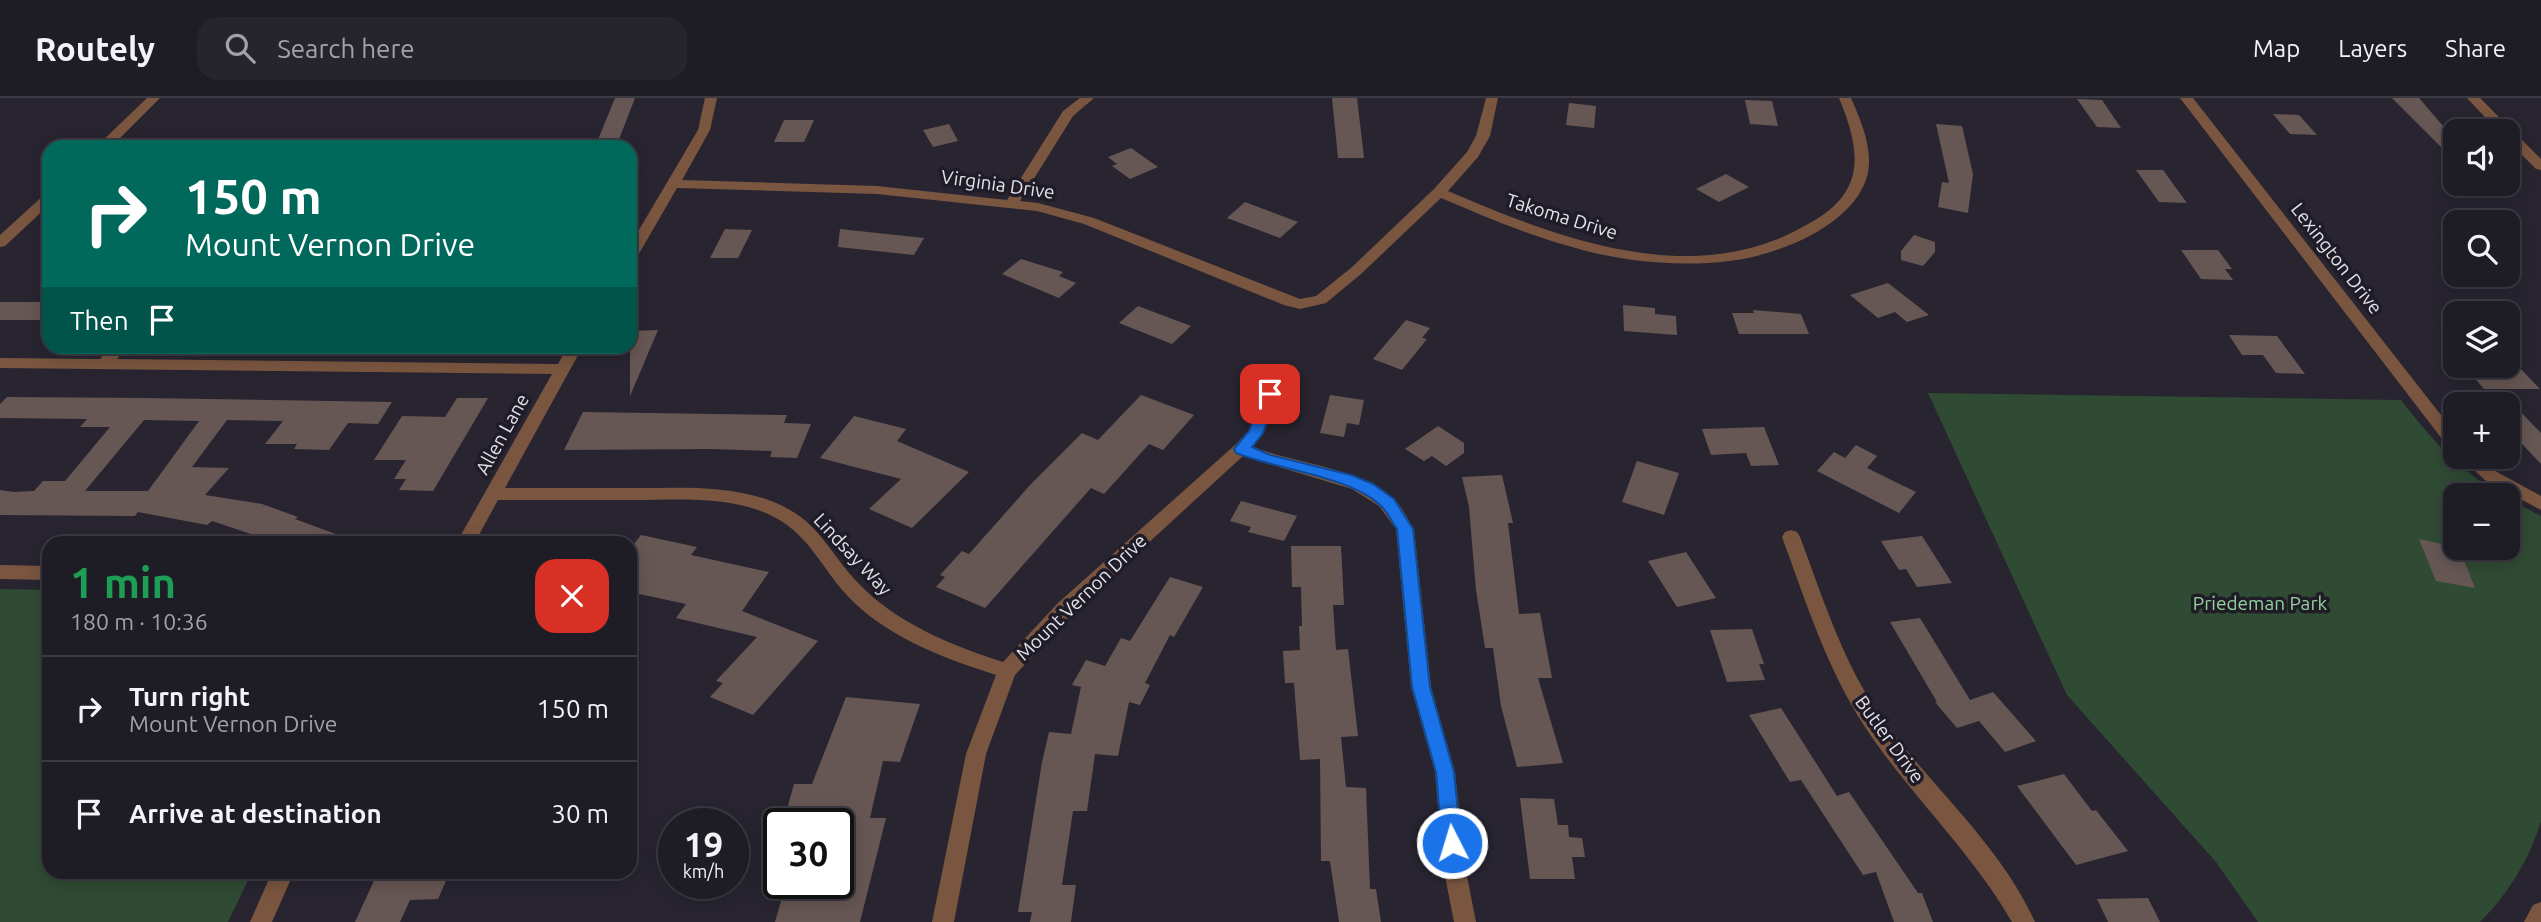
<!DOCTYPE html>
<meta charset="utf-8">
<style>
body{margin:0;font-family:Ubuntu,sans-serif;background:#26252d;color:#f1f3f6;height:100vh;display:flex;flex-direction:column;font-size:26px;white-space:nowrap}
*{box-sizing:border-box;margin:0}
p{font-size:23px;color:#a1a1a7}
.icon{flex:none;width:38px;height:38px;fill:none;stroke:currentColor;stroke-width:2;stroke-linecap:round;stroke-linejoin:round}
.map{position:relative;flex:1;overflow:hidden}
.sheet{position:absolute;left:42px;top:438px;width:595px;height:343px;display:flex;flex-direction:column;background:#1e1c25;border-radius:21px;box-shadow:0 4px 18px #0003,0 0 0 2px #3c3a42}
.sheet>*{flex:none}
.hud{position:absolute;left:42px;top:42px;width:595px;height:214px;border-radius:21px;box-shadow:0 4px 18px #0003,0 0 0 2px #3c3a42;background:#00695c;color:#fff;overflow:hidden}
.buttons{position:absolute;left:2443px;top:21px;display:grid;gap:14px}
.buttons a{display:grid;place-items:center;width:77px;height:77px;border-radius:14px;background:#1e1c25;box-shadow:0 4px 18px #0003,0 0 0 2px #3c3a42;font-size:35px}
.speed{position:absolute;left:658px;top:710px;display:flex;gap:14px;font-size:35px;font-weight:700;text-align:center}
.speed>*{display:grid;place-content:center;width:91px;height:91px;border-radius:50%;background:#1e1c25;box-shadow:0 4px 18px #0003,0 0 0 2px #3c3a42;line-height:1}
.speed small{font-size:18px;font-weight:400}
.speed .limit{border:4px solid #111;border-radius:10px;background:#fff;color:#111}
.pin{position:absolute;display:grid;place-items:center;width:60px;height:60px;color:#fff;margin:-30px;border-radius:14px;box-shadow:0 4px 10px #0006}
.me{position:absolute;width:77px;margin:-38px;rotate:355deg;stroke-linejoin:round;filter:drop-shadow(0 0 5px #0008)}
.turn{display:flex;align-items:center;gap:24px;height:147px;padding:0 28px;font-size:32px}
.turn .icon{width:91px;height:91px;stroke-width:2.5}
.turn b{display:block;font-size:49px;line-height:60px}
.then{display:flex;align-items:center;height:66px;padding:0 28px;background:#0003;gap:14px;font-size:26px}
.round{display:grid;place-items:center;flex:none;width:74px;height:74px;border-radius:21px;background:#26252d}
.overview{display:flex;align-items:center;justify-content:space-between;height:119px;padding:0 28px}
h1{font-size:42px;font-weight:600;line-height:52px;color:#1e9e55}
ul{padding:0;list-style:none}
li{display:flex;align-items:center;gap:21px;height:105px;padding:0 28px;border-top:2px solid #3c3a42}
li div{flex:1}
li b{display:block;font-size:26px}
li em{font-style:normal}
header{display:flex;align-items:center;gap:42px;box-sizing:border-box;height:98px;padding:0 35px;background:#1e1c25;border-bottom:2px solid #3c3a42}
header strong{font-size:33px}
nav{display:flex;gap:38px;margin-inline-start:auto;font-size:24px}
.search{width:490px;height:63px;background:#26252d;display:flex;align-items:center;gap:18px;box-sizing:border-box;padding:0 24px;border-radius:21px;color:#a1a1a7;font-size:26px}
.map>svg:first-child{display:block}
</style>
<header>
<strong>Routely</strong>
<div class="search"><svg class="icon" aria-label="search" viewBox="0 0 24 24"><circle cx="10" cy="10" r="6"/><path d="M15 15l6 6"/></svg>Search here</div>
<nav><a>Map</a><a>Layers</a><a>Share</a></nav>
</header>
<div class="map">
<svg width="2541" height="824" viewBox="0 0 2541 824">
<rect width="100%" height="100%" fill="#282531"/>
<g fill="#304b34">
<path d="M 1928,295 L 2401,302 C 2431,341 2459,372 2501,397 L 2455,397 L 2455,450 L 2508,450 L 2508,401 L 2541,418 L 2541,723 C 2529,762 2509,795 2480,824 L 2258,824 L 2216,764 L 2067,597 Z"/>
<path d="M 0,491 L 49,492 L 49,774 L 252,774 L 228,824 L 0,824 Z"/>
</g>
<g fill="#675754" fill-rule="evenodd">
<path d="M 615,0 L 635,0 L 616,49 L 595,49 Z"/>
<path d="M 1332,0 L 1357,0 L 1364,60 L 1338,60 Z"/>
<path d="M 2392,0 L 2419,0 L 2455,42 L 2455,48 L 2447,55 Z"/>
<path d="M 2077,1 L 2102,2 L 2121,30 L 2097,29 Z"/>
<path d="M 1745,2 L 1772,3 L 1778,28 L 1750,26 Z"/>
<path d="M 1569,5 L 1596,8 L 1594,30 L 1566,27 Z"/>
<path d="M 2273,16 L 2299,17 L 2317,37 L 2290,36 Z"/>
<path d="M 784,22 L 814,22 L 804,44 L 774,44 Z"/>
<path d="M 949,26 L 958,43 L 933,49 L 923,32 Z"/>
<path d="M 1936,26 L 1962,28 L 1973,76 L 1968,115 L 1938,109 L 1942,84 L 1949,85 Z"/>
<path d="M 1131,50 L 1158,69 L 1130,81 L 1112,68 L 1117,66 L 1108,59 Z"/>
<path d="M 2136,72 L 2163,72 L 2187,105 L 2159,104 Z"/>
<path d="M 1726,76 L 1749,89 L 1719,104 L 1696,91 Z"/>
<path d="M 1245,104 L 1298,124 L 1280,140 L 1227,120 Z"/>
<path d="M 725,131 L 752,132 L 738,160 L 710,160 Z"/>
<path d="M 840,131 L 924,140 L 914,157 L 838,149 Z"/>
<path d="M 1914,137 L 1935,144 L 1935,154 L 1923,168 L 1901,162 L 1901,153 Z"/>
<path d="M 2181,152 L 2218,152 L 2232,171 L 2225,171 L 2233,182 L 2201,181 Z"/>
<path d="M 1021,161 L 1063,174 L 1059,178 L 1076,185 L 1059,200 L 1002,176 Z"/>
<path d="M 1888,185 L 1929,217 L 1907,224 L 1895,214 L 1878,220 L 1850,197 Z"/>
<rect x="0" y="204" width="49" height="18"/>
<path d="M 1623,207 L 1655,210 L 1655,216 L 1676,218 L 1677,237 L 1624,233 Z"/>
<path d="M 1138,208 L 1191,228 L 1172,246 L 1119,225 Z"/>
<path d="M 1753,212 L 1801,216 L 1809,236 L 1739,236 L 1732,215 L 1754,215 Z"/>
<path d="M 1406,222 L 1430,230 L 1422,240 L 1427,241 L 1402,272 L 1373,261 Z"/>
<path d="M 658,232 L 630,298 L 630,233 Z"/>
<path d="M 2229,237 L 2277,238 L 2305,276 L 2276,275 L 2263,257 L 2242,257 Z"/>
<path d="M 2464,268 L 2518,268 L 2540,291 L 2484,291 Z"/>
<path d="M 1141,297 L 1194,317 L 1163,352 L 1149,346 L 1104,396 L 1091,390 L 985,510 L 936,489 L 945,479 L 940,477 L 962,453 L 969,456 L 1031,386 L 1082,335 L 1098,342 Z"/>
<path d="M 1330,297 L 1364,302 L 1359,327 L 1347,325 L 1344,339 L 1320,335 Z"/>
<path d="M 7,299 L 146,300 L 392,304 L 378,326 L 348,325 L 329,352 L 294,351 L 297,346 L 265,346 L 283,323 L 227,322 L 192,369 L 229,370 L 205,397 L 262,406 L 298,419 L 295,421 L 352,442 L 275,444 L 212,423 L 207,427 L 138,414 L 135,418 L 0,417 L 0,392 L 14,394 L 34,393 L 43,383 L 65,383 L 110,329 L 80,329 L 87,321 L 0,320 L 0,306 ZM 144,322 L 199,323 L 148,393 L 85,393 Z"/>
<path d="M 457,300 L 488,300 L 433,393 L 399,392 L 406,381 L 394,381 L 406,362 L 374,362 L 402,318 L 445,319 Z"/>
<path d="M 2508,301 L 2541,335 L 2541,366 L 2508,331 Z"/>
<path d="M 583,314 L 787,317 L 784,325 L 811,326 L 797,360 L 770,359 L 772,353 L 711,351 L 564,352 Z"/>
<path d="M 854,318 L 906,331 L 897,343 L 969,374 L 912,430 L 869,411 L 901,381 L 820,360 Z"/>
<path d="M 1438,328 L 1464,345 L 1464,355 L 1446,368 L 1432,358 L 1424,363 L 1405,351 Z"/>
<path d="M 1764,329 L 1779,367 L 1751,368 L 1746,355 L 1711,357 L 1702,331 Z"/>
<path d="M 1856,347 L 1877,358 L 1867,370 L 1916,394 L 1899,415 L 1817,373 L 1834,354 L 1845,360 Z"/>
<path d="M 1637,363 L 1679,375 L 1664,417 L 1622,404 Z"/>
<path d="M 1502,377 L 1513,425 L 1508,425 L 1519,516 L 1540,515 L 1552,580 L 1538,580 L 1563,665 L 1517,669 L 1501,608 L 1493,550 L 1485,550 L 1476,492 L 1469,409 L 1462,379 Z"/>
<path d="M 1241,403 L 1297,418 L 1284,443 L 1248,434 L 1251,429 L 1230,423 Z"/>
<path d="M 641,437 L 697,449 L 691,457 L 769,474 L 742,513 L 818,543 L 753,617 L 710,599 L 723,585 L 716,583 L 757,539 L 676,520 L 686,506 L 630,494 L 630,451 Z"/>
<path d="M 1922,438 L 1952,485 L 1917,489 L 1906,471 L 1899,472 L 1881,443 Z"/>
<path d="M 2419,441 L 2459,450 L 2475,490 L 2436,483 Z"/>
<path d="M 1291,448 L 1341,448 L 1344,507 L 1333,507 L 1336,552 L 1348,551 L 1358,638 L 1341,639 L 1346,689 L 1366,690 L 1370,791 L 1376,791 L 1381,824 L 1339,824 L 1330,763 L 1321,763 L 1320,661 L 1300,662 L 1294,585 L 1285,585 L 1283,553 L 1300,552 L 1299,528 L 1302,528 L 1301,489 L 1292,489 Z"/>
<path d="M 1686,454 L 1716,500 L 1677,509 L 1648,463 Z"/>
<path d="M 1170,479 L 1203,489 L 1174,539 L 1170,537 L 1145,585 L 1150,587 L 1140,607 L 1129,604 L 1118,658 L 1095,656 L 1087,713 L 1073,713 L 1062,787 L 1076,787 L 1071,824 L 1030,824 L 1032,814 L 1018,814 L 1042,664 L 1049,634 L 1071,636 L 1081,589 L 1072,587 L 1086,562 L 1105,568 L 1121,540 L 1130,543 Z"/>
<path d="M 1920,520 L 1970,602 L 1993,594 L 2036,643 L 2005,654 L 1979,623 L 1957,630 L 1935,604 L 1937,604 L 1890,524 Z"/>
<path d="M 1752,531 L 1764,566 L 1759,566 L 1765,582 L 1727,584 L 1710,532 Z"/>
<path d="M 846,599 L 920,606 L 900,664 L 883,663 L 870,720 L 886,720 L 860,824 L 775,824 L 786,786 L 838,786 L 838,726 L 783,726 L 794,686 L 812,686 Z"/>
<path d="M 1781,610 L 1837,698 L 1849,694 L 1918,795 L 1922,795 L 1933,824 L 1894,824 L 1876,774 L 1863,777 L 1801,682 L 1790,684 L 1749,617 Z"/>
<path d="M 2064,676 L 2092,713 L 2096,712 L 2128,753 L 2076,767 L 2017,688 Z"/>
<path d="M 1520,700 L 1554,701 L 1558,727 L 1568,727 L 1569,739 L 1582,740 L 1585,759 L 1572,759 L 1575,781 L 1530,781 Z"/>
<path d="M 378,774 L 450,774 L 438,801 L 410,802 L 400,824 L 355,824 Z"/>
<path d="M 2148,800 L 2160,824 L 2108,824 L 2097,801 Z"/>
</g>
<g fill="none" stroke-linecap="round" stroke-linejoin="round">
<g fill="#7a5640" fill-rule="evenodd">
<path d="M 147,0 L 160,0 L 111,49 L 96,49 Z"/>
<path d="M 705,0 L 717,0 L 710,32 L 682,82 L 877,88 L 1007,102 L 1063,13 L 1080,0 L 1094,0 L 1073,18 L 1020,103 L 1038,105 L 1094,120 L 1300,201 L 1316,198 L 1351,170 L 1434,91 L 1467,54 L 1476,38 L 1486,0 L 1498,0 L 1490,38 L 1478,59 L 1448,93 C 1546,135 1668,184 1775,142 C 1787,138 1798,131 1808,126 C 1867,95 1861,53 1839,0 L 1851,0 C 1860,21 1870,43 1869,67 C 1865,124 1778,158 1729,163 C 1697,167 1665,166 1633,162 C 1566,153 1502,126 1441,100 L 1361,176 L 1326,205 L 1300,211 L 1284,207 L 1084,126 L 1037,113 L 877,96 L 677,90 L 637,159 L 630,163 L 630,147 L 698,32 Z"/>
<path d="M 2180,0 L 2193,0 L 2455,335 L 2455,352 L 2449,350 Z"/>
<path d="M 2467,0 L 2480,0 L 2541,61 L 2541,72 L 2536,71 L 2508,43 L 2508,33 L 2498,33 Z"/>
<path d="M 49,96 L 49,107 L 5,148 L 0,149 L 0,137 L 44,97 Z"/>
<path d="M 111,248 L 127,248 L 117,261 L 558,266 L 568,248 L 583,248 L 505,390 C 548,390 591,390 633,390 C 687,390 748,385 795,415 C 823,433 836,463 859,486 C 898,526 951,547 1003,564 L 1058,505 L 1235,347 L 1249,333 L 1264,292 L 1276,292 L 1278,296 L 1264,335 L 1253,349 C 1294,365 1359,370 1392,399 C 1402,408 1407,420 1414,431 L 1431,589 L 1455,674 L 1465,768 L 1476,824 L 1454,824 L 1443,768 L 1435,674 L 1411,589 L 1396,431 L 1379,408 L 1352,391 L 1243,358 L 1072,515 L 1015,577 L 986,656 L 954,824 L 932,824 L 966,656 L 996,577 C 941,559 883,538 844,494 C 823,470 809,440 781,423 C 737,396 680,402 631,402 C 587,402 542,402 498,402 L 475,444 L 457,444 L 552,276 L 0,270 L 0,260 L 100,261 Z"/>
<path d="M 2460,359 L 2479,359 L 2497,374 L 2541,398 L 2541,412 L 2485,382 Z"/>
<path d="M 1791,432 L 1797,434 L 1800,439 C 1823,500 1843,565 1881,619 C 1930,688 2000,746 2035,824 L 2012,824 C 1971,753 1910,697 1865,629 C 1827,571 1806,504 1782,439 L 1785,434 Z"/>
<path d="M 0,467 L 49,468 L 49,482 L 0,481 Z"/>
<path d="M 272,774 L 294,774 L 272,824 L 250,824 Z"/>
<path d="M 2541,804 L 2541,824 L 2524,824 L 2533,807 Z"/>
</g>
</g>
<path fill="#1a73e8" stroke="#114b97" stroke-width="2" d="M 1270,291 L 1277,296 L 1263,335 L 1252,349 L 1270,357 L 1351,377 L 1373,386 L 1394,401 L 1413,431 L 1430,589 L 1454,674 L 1461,745 L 1459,751 L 1452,753 L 1445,751 L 1442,745 L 1436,674 L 1412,589 L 1397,431 C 1392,424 1388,415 1382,409 C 1352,378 1278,372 1236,355 L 1234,351 L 1249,333 L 1263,296 Z"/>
<g text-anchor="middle" stroke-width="7" stroke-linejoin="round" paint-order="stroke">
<g font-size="19" fill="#e3e1e9" stroke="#1f1c27">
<text transform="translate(998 86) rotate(8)" y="7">Virginia Drive</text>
<text transform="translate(1562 118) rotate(17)" y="7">Takoma Drive</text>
<text transform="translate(2337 160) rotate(52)" y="7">Lexington Drive</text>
<text transform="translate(502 336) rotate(-61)" y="7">Allen Lane</text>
<text transform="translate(853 456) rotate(47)" y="7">Lindsay Way</text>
<text transform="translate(1081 499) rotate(-44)" y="7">Mount Vernon Drive</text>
<text transform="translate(1890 641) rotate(54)" y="7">Butler Drive</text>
</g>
<g font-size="19" fill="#94d29c" stroke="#1f1c27">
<text x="2260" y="512">Priedeman Park</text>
</g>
</g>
</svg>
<div class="buttons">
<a><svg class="icon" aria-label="sound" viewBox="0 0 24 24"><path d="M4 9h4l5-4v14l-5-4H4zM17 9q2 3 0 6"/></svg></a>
<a><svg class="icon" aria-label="search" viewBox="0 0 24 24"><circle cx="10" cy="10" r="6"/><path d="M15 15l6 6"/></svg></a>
<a><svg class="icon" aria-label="layers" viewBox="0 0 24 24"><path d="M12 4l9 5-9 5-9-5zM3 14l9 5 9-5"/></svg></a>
<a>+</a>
<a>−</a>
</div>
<div class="speed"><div>19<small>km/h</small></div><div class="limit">30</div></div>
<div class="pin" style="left:1270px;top:296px;background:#d93025"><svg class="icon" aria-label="arrive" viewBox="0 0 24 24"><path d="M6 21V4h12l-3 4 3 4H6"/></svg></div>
<svg class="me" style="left:1452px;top:745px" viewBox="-20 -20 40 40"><circle r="17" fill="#1a73e8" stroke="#fff" stroke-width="3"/><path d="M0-11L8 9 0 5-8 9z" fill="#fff"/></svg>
<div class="hud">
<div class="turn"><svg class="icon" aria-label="right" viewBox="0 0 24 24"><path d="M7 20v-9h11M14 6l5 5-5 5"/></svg><div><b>150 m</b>Mount Vernon Drive</div></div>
<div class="then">Then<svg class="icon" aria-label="arrive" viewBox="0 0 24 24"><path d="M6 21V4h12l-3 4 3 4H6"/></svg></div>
</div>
<section class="sheet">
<div class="overview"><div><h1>1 min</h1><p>180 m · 10:36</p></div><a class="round" style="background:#d93025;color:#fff"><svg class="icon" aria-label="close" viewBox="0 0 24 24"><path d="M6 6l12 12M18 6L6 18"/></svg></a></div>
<ul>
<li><svg class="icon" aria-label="right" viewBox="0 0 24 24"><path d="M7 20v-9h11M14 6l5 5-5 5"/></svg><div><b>Turn right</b><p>Mount Vernon Drive</p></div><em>150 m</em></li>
<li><svg class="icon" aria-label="arrive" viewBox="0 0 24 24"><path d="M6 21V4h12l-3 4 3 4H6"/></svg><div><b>Arrive at destination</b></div><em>30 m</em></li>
</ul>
</section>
</div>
